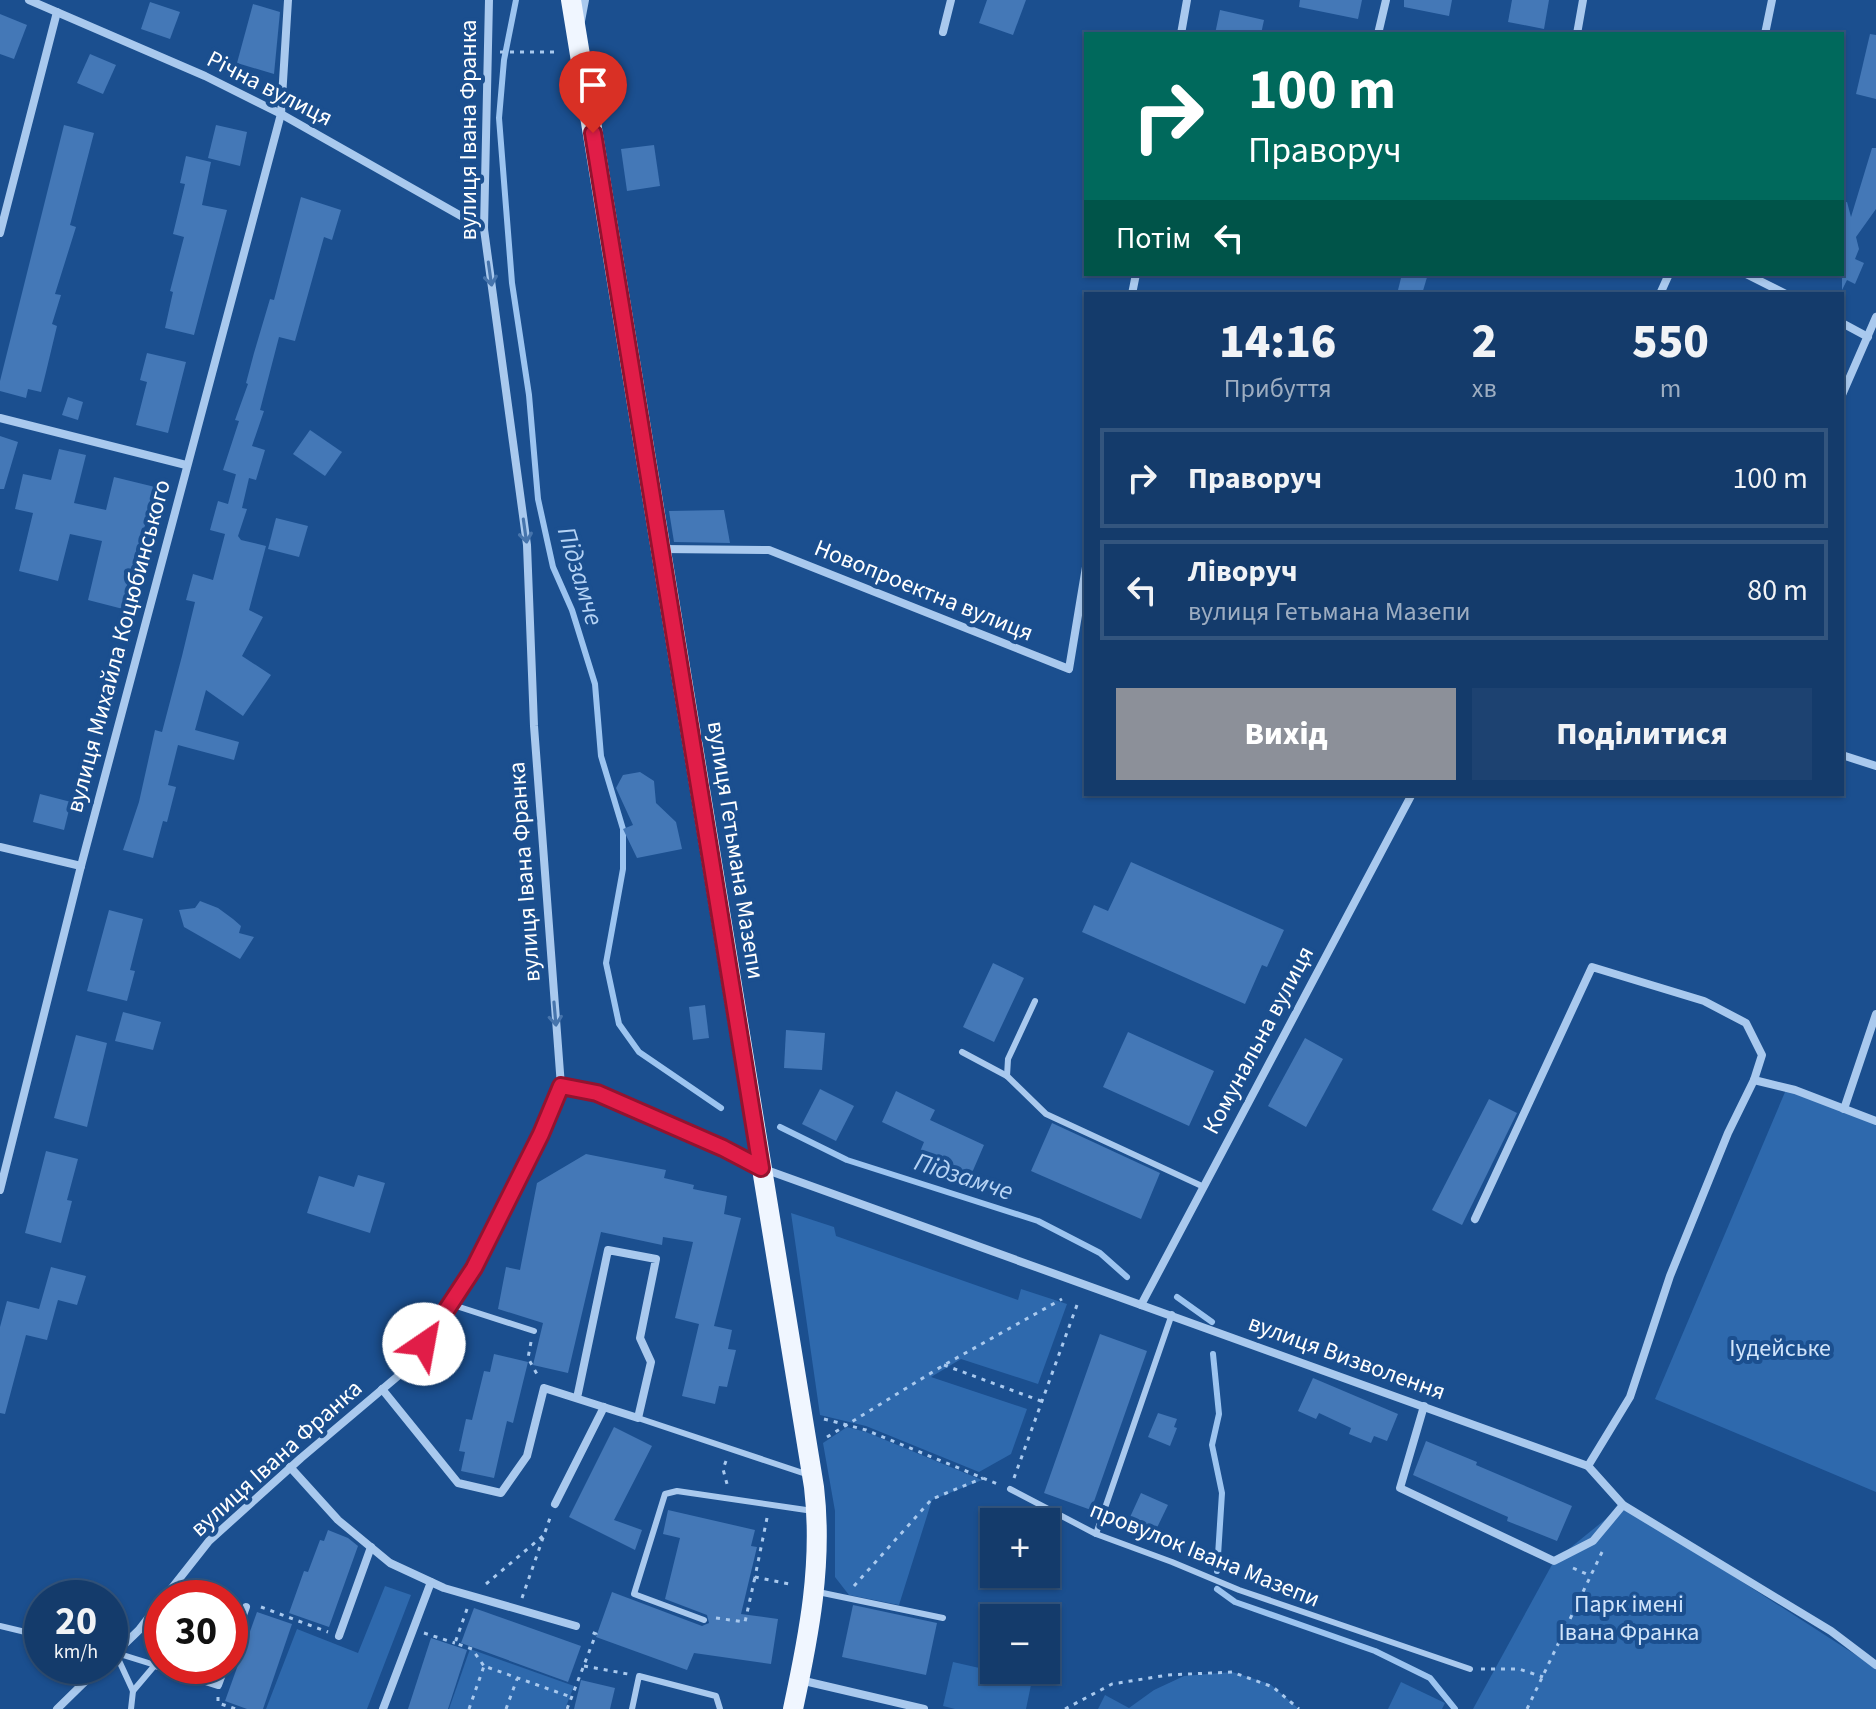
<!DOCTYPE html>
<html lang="uk">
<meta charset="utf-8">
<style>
body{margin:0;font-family:"Source Sans 3",sans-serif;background:#1d4271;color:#f1f3f6;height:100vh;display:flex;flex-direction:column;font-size:30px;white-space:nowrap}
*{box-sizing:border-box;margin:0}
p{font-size:26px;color:#9dadc1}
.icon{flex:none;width:44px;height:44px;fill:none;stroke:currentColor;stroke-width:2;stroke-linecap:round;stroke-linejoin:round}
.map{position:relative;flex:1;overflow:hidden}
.details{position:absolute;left:1084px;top:292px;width:760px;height:504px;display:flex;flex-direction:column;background:#143b6b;border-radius:0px;box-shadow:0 2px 6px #0004,0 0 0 2px #33557e}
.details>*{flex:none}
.top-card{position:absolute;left:1084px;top:32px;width:760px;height:244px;border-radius:0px;box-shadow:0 2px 6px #0004,0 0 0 2px #33557e;background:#00695c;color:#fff;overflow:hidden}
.fabs{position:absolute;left:980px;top:1508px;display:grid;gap:16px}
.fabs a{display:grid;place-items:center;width:80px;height:80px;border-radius:0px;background:#143b6b;box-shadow:0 2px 6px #0004,0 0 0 2px #33557e;font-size:40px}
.speed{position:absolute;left:24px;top:1580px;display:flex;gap:16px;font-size:40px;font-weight:700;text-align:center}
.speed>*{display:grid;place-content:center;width:104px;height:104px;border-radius:50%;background:#143b6b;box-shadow:0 2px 6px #0004,0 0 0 2px #33557e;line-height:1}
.speed small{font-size:20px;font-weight:400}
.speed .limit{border:12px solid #d22;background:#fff;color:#111}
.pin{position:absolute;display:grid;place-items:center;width:68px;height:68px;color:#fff;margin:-82px -34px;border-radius:50% 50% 50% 0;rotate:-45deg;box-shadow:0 0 8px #0007}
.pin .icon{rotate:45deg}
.me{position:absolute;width:88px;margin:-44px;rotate:33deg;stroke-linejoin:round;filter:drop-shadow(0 0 6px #0008)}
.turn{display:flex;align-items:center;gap:28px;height:168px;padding:0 32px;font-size:36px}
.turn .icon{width:104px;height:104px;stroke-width:2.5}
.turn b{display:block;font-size:56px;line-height:68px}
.then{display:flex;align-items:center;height:76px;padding:0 32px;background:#0003;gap:16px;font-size:30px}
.eta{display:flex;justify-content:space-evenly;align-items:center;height:136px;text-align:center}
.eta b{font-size:48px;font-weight:800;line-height:56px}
.action{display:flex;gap:16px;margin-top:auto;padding:16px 32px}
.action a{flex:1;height:92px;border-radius:0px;background:#8c9099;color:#fff;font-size:32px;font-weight:800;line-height:92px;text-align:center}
.action a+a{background:#1d4271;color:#f1f3f6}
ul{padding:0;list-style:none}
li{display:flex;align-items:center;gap:24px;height:100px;margin:0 16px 12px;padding:0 16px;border:4px solid #33557e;border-radius:0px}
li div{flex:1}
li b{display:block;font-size:30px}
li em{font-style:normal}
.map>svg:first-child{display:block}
</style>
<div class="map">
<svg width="1876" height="1709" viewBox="0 0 1876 1709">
<rect width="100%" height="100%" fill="#1b4f8f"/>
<g fill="#2e69ad">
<path d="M 1788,1085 L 1876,1122 L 1876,1492 L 1655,1399 Z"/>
<path d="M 791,1213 L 834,1227 L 836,1236 L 1018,1300 L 1021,1289 L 1067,1304 L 1038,1384 L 961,1359 L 931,1377 L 1027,1409 L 1011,1454 L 979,1472 L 866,1426 L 820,1415 Z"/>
<path d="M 847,1427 L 866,1432 L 982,1480 L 932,1500 L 899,1605 L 849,1595 L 835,1577 L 835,1511 L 823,1443 Z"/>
<path d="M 1623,1505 L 1876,1668 L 1876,1709 L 1473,1709 L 1554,1561 Z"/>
<path d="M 385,1586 L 411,1595 L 367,1709 L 266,1709 L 297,1629 L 358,1653 Z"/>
<path d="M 470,1649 L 574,1686 L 565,1709 L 449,1709 Z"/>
<path d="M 953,1662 L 1032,1680 L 1026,1709 L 955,1709 L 943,1706 Z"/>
<path d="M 1232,1672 L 1270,1684 L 1299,1709 L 1098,1709 L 1105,1695 L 1129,1708 L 1154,1690 L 1184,1676 Z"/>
<path d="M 1401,1682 L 1445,1703 L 1442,1709 L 1388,1709 Z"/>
</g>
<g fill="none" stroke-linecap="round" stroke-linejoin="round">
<g stroke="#9cc4f0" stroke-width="6">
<path d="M 516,0 L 504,60 L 499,118 L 512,283 L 529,395 L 538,499 L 553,567 L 572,610 L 595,684 L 601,756 L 623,829 L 623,869 L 606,963 L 619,1024 L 639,1052 L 721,1108"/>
<path d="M 780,1127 L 847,1160 L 1038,1221 L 1100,1253 L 1127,1277"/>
<path d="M 1177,1297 L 1212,1322"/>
<path d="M 1213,1354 L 1219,1414 L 1212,1445 L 1222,1493 L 1217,1571"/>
<path d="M 1217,1589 L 1235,1602 L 1375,1651 L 1430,1678 L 1455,1709"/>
</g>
</g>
<g fill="#4478b7">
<path d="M 987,0 L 1026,0 L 1013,35 L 979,23 Z"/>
<path d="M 1300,0 L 1362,0 L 1358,19 L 1299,7 Z"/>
<path d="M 1404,0 L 1452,0 L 1449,16 L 1404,7 Z"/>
<path d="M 1512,0 L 1549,0 L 1544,29 L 1508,22 Z"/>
<path d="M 150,2 L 180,12 L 170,39 L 141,29 Z"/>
<path d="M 253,4 L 280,12 L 274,74 L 237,63 Z"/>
<path d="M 1220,10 L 1264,20 L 1261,34 L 1215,34 Z"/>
<path d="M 0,14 L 27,25 L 14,59 L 0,54 Z"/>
<path d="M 1870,34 L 1876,35 L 1876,99 L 1856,94 Z"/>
<path d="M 90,54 L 116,65 L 103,94 L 77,83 Z"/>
<path d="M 64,125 L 94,133 L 70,225 L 76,227 L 55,294 L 61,295 L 52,324 L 57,326 L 46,372 L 41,392 L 28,389 L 26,398 L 0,391 L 0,381 Z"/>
<path d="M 216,125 L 247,132 L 240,166 L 208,158 Z"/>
<path d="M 654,145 L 660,186 L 627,191 L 621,149 Z"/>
<path d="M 1872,148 L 1876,148 L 1876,209 L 1856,237 L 1859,249 L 1855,259 L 1864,263 L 1855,284 L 1847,280 L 1842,290 L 1842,203 L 1847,202 L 1851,217 Z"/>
<path d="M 186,156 L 211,162 L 202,205 L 227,210 L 194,335 L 165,328 L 173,292 L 170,291 L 184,237 L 173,234 L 185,184 L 180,183 Z"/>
<path d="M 301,197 L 341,210 L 332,240 L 324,237 L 295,341 L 279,337 L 260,410 L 264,411 L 252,446 L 265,450 L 256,480 L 249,478 L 242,508 L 247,509 L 238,536 L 241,540 L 266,546 L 249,610 L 263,617 L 242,656 L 271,675 L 243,716 L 206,690 L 195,730 L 239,742 L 234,760 L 178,745 L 168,785 L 176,787 L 167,822 L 163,821 L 153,858 L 123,850 L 139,802 L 155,730 L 162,732 L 182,656 L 195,602 L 186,600 L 193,574 L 213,580 L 225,534 L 210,530 L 218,501 L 228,504 L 236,474 L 241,476 L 223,470 L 239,421 L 235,420 L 248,384 L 246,383 L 254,353 L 270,299 L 274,300 Z"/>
<path d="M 1402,274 L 1428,274 L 1422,294 L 1397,294 Z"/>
<path d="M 147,353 L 186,362 L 168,433 L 136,425 L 147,382 L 140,380 Z"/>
<path d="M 68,397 L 83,402 L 78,420 L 62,415 Z"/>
<path d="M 310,430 L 342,452 L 325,476 L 293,454 Z"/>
<path d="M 0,436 L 18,442 L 4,489 L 0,489 Z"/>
<path d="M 59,449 L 86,455 L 74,503 L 106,510 L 114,477 L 155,487 L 123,609 L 88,600 L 102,541 L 70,534 L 58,581 L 19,571 L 33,513 L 15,509 L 23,474 L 51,480 Z"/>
<path d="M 724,510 L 730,543 L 674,542 L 669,511 Z"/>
<path d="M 276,518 L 308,526 L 299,557 L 268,549 Z"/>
<path d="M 640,772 L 654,781 L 656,803 L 676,822 L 682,849 L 637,858 L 623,829 L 633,825 L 616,788 L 623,775 Z"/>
<path d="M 40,794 L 71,802 L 64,830 L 33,822 Z"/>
<path d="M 1131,862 L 1284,930 L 1267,967 L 1262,965 L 1245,1004 L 1082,932 L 1094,905 L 1108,911 Z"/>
<path d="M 200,901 L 218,908 L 233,919 L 241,926 L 239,933 L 254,937 L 240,959 L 184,927 L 179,910 L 195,908 Z"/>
<path d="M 109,910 L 143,919 L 130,970 L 135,971 L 127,1001 L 87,991 Z"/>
<path d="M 993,963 L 1024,978 L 994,1042 L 963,1027 Z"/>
<path d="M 705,1005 L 709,1038 L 693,1040 L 689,1007 Z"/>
<path d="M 123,1012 L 161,1022 L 153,1050 L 115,1041 Z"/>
<path d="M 786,1030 L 825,1033 L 822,1070 L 784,1068 Z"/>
<path d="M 1128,1032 L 1214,1071 L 1189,1126 L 1103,1087 Z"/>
<path d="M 76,1035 L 107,1043 L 87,1127 L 54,1118 Z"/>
<path d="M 1305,1038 L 1343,1059 L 1306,1127 L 1268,1106 Z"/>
<path d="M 820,1089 L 854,1106 L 836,1141 L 802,1124 Z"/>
<path d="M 896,1091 L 935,1110 L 930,1120 L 984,1145 L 968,1182 L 917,1159 L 924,1142 L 882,1122 Z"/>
<path d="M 1489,1099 L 1517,1113 L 1462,1225 L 1432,1210 Z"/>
<path d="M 1052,1123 L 1160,1173 L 1141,1219 L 1031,1171 Z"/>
<path d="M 46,1151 L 78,1159 L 67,1200 L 72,1201 L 61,1243 L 25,1233 Z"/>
<path d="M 586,1154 L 666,1170 L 664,1178 L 694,1185 L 693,1189 L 727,1196 L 724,1214 L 741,1218 L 714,1326 L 732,1330 L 728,1349 L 736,1350 L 727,1387 L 719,1386 L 715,1404 L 682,1396 L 699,1324 L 675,1318 L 693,1242 L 663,1237 L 662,1245 L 601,1232 L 568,1373 L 533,1365 L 543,1323 L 498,1309 L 506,1267 L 520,1270 L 537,1183 Z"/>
<path d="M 358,1175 L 385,1183 L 370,1233 L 307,1213 L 319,1176 L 354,1187 Z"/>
<path d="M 51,1267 L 86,1276 L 77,1305 L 58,1300 L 47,1340 L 26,1335 L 5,1414 L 0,1413 L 0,1327 L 7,1301 L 39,1309 Z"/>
<path d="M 1100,1334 L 1147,1351 L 1091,1510 L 1044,1493 Z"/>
<path d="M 494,1354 L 528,1362 L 513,1423 L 507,1421 L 494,1478 L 461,1471 L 465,1452 L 459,1451 L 466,1419 L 472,1420 L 484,1371 L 490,1372 Z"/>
<path d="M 1313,1378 L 1398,1414 L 1387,1441 L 1374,1436 L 1371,1443 L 1349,1434 L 1351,1428 L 1319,1413 L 1316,1419 L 1298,1411 Z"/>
<path d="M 1158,1413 L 1177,1419 L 1174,1427 L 1177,1428 L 1170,1446 L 1148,1437 Z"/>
<path d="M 614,1427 L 652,1446 L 614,1520 L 642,1530 L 635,1550 L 569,1517 Z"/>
<path d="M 1426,1441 L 1477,1462 L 1476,1465 L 1572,1506 L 1557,1541 L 1507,1521 L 1508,1517 L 1413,1475 Z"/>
<path d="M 1141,1493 L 1168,1505 L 1152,1538 L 1126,1526 Z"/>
<path d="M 668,1510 L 755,1530 L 751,1546 L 757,1547 L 741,1614 L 778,1619 L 771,1664 L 694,1653 L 687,1670 L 596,1637 L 612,1592 L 702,1626 L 709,1623 L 707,1615 L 665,1599 L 680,1538 L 663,1534 Z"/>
<path d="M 328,1530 L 348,1538 L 358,1546 L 329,1627 L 289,1613 L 304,1571 L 308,1572 L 320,1540 L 324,1541 Z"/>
<path d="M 853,1605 L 937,1623 L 926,1675 L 842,1657 Z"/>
<path d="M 474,1608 L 581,1646 L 568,1682 L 461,1643 Z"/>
<path d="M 257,1612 L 292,1624 L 263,1709 L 247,1709 L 225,1701 Z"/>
<path d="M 431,1638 L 467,1650 L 448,1709 L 408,1709 Z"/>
<path d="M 581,1680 L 615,1688 L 610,1709 L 574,1709 Z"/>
</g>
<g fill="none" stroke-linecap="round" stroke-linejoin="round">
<g stroke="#a9c9ee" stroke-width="3" stroke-dasharray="4 6" stroke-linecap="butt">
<path d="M 500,52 L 559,52"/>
<path d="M 531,1342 L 528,1358 L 538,1376"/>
<path d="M 944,1365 L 1041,1401"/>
<path d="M 824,1419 L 866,1430 L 1000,1485"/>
<path d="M 827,1437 L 944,1365 L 1062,1299"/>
<path d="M 726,1461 L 723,1469 L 727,1484"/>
<path d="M 1014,1478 L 1077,1305"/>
<path d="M 767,1518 L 755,1577 L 794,1585"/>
<path d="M 1573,1568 L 1591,1576"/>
<path d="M 486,1584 L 544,1535"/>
<path d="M 854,1586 L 932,1499 L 983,1478"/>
<path d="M 522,1598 L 551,1515"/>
<path d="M 261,1607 L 328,1632"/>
<path d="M 467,1609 L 455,1643 L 472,1649 L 484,1666"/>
<path d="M 716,1618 L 745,1622 L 755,1577"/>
<path d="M 424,1633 L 455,1643"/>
<path d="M 584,1666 L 628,1674"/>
<path d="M 1481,1669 L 1519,1669 L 1543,1677"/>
<path d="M 218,1697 L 218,1703 L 236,1709"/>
<path d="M 469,1709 L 484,1666 L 571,1697"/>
<path d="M 506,1709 L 517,1679"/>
<path d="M 567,1709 L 596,1634 L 589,1631"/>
<path d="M 1065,1709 L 1112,1684 L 1168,1675 L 1232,1672 L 1273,1687 L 1299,1709"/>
<path d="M 1527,1709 L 1603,1550"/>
</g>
<g stroke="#a9c9ee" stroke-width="6">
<path d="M 1035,1001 L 1008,1059 L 1007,1076 L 1046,1114 L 1204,1187"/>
<path d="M 962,1052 L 1007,1076"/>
<path d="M 450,1304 L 534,1331"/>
<path d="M 638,1418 L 809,1475"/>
<path d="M 1010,1489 L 1096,1534 L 1172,1562 L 1239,1590 L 1470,1669"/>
<path d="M 1096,1534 L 1172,1314"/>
<path d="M 818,1592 L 943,1618"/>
<path d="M 704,1620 L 634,1594 L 665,1494 L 677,1491 L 813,1511"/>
<path d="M 0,1626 L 42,1636"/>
<path d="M 110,1651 L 155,1665 L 133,1691"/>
<path d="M 115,1652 L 133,1691 L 131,1709"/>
<path d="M 632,1709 L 639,1676 L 716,1696 L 720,1709"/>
</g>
<g stroke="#a9c9ee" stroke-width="8">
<path d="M 29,0 L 205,76 L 281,114 L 484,229"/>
<path d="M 581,21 L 585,0"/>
<path d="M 943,32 L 951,0"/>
<path d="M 1181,34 L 1187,0"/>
<path d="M 1378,34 L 1386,0"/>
<path d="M 1577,34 L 1583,0"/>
<path d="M 1765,34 L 1772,0"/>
<path d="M 0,233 L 57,12"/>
<path d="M 1746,274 L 1786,294"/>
<path d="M 1132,294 L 1136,274"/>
<path d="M 1660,294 L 1669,274"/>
<path d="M 1842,323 L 1868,337"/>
<path d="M 1842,395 L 1876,317"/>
<path d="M 0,418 L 186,465"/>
<path d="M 662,549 L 769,550 L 1069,669 L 1086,567"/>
<path d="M 1842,755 L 1876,766"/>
<path d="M 0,847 L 81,866"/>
<path d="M 1754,1080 L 1795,1090 L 1876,1121"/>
<path d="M 561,1086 L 597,1093 L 723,1148 L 761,1168 L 1588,1466 L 1623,1505 L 1831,1631 L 1876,1665"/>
<path d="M 1844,1109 L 1876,1014"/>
<path d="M 0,1190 L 81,866 L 281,114 L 288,0"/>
<path d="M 1475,1219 L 1592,967 L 1704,1001 L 1746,1023 L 1762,1055 L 1754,1080 L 1728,1133 L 1670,1276 L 1630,1397 L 1588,1466"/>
<path d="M 1141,1305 L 1412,794"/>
<path d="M 382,1389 L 458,1483 L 501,1493 L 527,1456 L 544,1388 L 638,1418 L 651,1362 L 640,1338 L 656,1259 L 608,1250 L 577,1398"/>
<path d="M 1424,1406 L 1400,1488 L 1554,1561 L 1593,1541 L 1623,1505"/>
<path d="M 290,1467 L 338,1520 L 390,1563 L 444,1588 L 576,1626"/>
<path d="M 555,1504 L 604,1407"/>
<path d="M 164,1598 L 209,1541 L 301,1458 L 411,1365 L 474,1268 L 541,1134 L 561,1086 L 534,726 L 527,545 L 484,229 L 489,0"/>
<path d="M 339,1636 L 371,1547"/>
<path d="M 230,1651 L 246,1607"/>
<path d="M 110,1658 L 139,1630 L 162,1600"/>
<path d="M 155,1665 L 218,1685 L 225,1666"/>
<path d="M 800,1680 L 924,1709"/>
<path d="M 57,1709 L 101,1666"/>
<path d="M 383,1709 L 431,1582"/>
</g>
<path stroke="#f0f6ff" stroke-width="20" d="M 571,0 L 814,1487 C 823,1563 809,1635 793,1709"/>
</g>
<defs><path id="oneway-shaft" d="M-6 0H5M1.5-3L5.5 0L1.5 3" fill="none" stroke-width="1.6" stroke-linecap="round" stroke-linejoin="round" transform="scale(2)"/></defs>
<g stroke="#4674ac">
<use href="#oneway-shaft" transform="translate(490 274) rotate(82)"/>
<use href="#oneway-shaft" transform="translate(525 531) rotate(82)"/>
<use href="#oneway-shaft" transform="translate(555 1014) rotate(85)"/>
</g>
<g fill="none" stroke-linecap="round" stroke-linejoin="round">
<defs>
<path id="route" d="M 424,1344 L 474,1268 L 541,1134 L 561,1086 L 597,1093 L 723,1148 L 761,1168 L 593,133"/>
</defs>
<use href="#route" stroke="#92132f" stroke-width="20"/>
<use href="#route" stroke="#e11d48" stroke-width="14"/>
</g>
<g text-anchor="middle" stroke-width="8" stroke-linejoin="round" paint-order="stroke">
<g font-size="24" fill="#fff" stroke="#1b4f8f">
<text transform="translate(270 88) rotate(27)" y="8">Річна вулиця</text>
<text transform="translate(468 130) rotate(-90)" y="8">вулиця Івана Франка</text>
<text transform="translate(924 590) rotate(22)" y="8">Новопроектна вулиця</text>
<text transform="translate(118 646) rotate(-75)" y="8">вулиця Михайла Коцюбинського</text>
<text transform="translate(736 850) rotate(81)" y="8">вулиця Гетьмана Мазепи</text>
<text transform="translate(524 872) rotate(-94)" y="8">вулиця Івана Франка</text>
<text transform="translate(1258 1040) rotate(-62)" y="8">Комунальна вулиця</text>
<text transform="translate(1347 1357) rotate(20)" y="8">вулиця Визволення</text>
<text transform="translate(276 1458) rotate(-42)" y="8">вулиця Івана Франка</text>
<text transform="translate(1205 1554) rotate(22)" y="8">провулок Івана Мазепи</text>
</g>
<g font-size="24" fill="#cfe3fa" stroke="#1b4f8f">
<text x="1780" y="1356">Іудейське</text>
<text x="1629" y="1612">Парк імені<tspan x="1629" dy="28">Івана Франка</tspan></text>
</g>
<g font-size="26" font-style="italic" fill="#b5d3f5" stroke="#1b4f8f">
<text transform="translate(581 576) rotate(73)" y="9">Підзамче</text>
<text transform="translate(964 1176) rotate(18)" y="9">Підзамче</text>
</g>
</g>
</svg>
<div class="fabs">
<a>+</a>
<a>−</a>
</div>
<div class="speed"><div>20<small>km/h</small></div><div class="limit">30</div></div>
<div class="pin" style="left:593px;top:133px;background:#d93025"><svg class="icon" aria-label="arrive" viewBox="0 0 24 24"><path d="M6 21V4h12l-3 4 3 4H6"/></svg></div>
<svg class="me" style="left:424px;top:1344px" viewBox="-20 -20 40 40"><circle r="19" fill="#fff"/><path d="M0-13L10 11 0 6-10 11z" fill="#e11d48"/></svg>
<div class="top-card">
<div class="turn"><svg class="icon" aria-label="right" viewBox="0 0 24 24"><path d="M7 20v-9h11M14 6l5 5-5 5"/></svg><div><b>100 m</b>Праворуч</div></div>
<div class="then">Потім<svg class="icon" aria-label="left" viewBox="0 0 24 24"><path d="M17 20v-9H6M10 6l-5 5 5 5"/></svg></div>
</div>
<section class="details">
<div class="eta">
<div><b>14:16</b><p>Прибуття</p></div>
<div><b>2</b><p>хв</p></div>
<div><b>550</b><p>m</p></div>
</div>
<ul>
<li><svg class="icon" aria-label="right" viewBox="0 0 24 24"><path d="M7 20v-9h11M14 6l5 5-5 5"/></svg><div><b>Праворуч</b></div><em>100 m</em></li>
<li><svg class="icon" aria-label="left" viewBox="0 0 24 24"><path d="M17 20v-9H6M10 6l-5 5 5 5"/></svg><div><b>Ліворуч</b><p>вулиця Гетьмана Мазепи</p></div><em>80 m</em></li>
</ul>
<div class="action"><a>Вихід</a><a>Поділитися</a></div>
</section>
</div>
